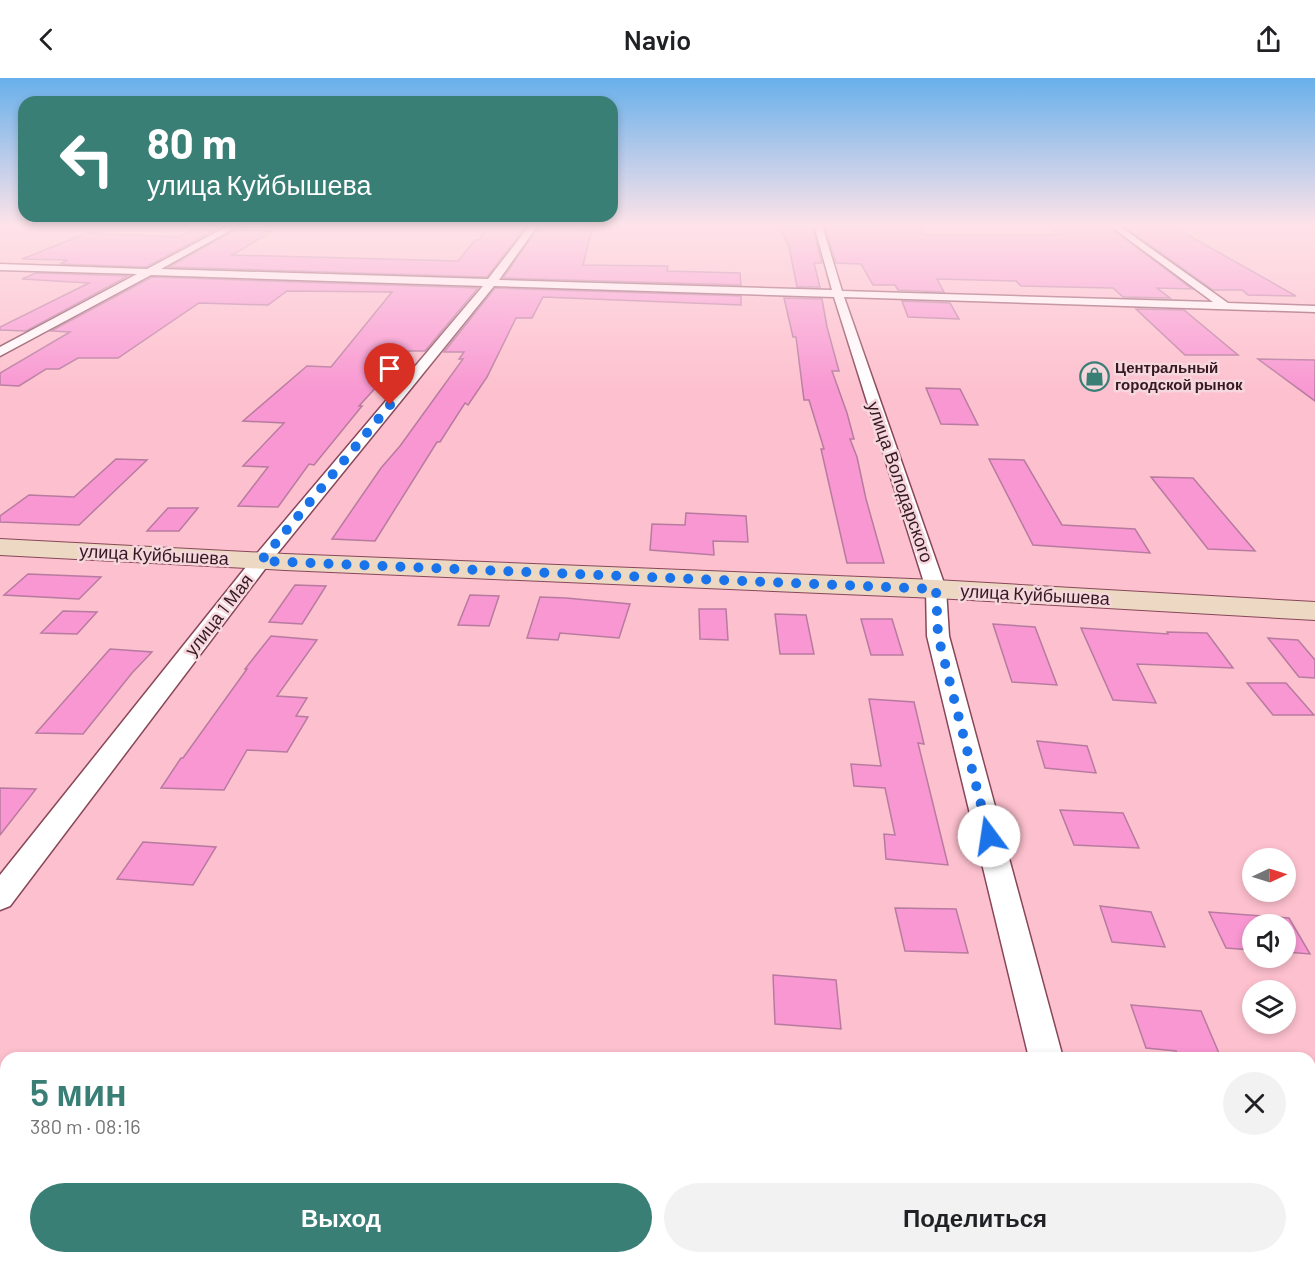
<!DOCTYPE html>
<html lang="ru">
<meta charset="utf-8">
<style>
body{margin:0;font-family:Barlow,sans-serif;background:#f2f2f2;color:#202124;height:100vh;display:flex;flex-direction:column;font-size:22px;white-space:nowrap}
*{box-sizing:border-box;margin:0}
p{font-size:20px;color:#757577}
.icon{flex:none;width:33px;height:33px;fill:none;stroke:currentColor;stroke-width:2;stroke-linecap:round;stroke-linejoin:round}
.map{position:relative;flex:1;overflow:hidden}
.drawer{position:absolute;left:0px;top:974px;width:1316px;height:212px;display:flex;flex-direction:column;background:#fff;border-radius:18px 18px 0 0;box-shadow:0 3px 9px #0003}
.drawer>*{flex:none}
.banner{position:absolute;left:18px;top:18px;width:600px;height:126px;border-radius:18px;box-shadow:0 3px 9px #0003;background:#3a7f76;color:#fff;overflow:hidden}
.needle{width:39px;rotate:86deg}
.buttons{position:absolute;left:1242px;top:770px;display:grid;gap:12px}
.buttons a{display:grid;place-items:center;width:54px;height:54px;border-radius:50%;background:#fff;box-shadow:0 3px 9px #0003;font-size:30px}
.pin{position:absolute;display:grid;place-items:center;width:51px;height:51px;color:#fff;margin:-62px -26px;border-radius:50% 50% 50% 0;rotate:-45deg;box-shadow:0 0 6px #0007}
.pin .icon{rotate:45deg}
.me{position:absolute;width:66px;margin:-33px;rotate:346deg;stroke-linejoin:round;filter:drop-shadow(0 0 4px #0008)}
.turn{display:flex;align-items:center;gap:21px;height:126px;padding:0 30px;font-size:27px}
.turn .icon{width:78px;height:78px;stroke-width:2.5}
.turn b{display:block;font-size:42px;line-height:51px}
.round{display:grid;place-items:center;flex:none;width:63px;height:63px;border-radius:32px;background:#f2f2f2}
.summary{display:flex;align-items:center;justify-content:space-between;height:102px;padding:0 30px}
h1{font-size:36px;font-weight:600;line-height:45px;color:#3a7f76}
.action{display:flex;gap:12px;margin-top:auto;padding:12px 30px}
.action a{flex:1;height:69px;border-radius:36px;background:#3a7f76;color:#fff;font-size:24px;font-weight:600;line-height:69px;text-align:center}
.action a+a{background:#f2f2f2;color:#202124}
header{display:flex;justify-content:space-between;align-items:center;height:78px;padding:0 30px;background:#fff;font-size:27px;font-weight:600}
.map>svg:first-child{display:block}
</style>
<header><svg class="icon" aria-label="back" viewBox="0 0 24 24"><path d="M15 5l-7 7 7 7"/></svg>Navio<svg class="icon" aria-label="share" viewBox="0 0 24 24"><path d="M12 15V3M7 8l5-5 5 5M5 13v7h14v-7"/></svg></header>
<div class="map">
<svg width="1315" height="1184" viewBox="0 0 1315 1184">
<rect width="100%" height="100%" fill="#fdc0ce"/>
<g fill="#f897d2" stroke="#b87ba0" stroke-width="1.5">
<path d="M 488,147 L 527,147 L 487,199 L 169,189 L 235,152 L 272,153 L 232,177 L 458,183 L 475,162 L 479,162 Z"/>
<path d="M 540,147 L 574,147 L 572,150 L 592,152 L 583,187 L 668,188 L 667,193 L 740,195 L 741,207 L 503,200 Z"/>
<path d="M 778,147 L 812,148 L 822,185 L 814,185 L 820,209 L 797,209 L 789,169 Z"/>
<path d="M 1047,147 L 1107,147 L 1192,211 L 1157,210 L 1170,220 L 1123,219 L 1113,210 L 1021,208 L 1016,203 L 937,201 L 944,214 L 898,212 L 895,207 L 873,207 L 861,186 L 836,185 L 825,149 L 921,150 L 925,157 L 1058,157 Z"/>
<path d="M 1122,147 L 1170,147 L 1296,218 L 1248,217 L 1242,212 L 1213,212 Z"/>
<path d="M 192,152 L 215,152 L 146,189 L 60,186 L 68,182 L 22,181 L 87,155 L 179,159 Z"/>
<path d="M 36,195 L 128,198 L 26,253 L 0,252 L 0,249 L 89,205 L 22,201 Z"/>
<path d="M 152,199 L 478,210 L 425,273 L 409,273 L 359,328 L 362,328 L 314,387 L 309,386 L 278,429 L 238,428 L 268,389 L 243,388 L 284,345 L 243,343 L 307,288 L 331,289 L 392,214 L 287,213 L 268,227 L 199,225 L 118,280 L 78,280 L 59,291 L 46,291 L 19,308 L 0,307 L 0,295 L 70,254 L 51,253 Z"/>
<path d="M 495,210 L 741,218 L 741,227 L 543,219 L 532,240 L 516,240 L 487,299 L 468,327 L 465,325 L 440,364 L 437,364 L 375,463 L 332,461 L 381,390 L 400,368 L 463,281 L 459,281 L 464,274 L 444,274 Z"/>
<path d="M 784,220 L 822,221 L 827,249 L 839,293 L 832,293 L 847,335 L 854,361 L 850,361 L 857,379 L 866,421 L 884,485 L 847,485 L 821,371 L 824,371 L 809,322 L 804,322 L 796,259 L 793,259 Z"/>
<path d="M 902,223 L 950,225 L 959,241 L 908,239 Z"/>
<path d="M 1136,231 L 1184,232 L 1238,277 L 1185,277 Z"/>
<path d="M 1258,281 L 1315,282 L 1315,323 Z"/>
<path d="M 926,310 L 960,311 L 978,347 L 941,346 Z"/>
<path d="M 116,381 L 147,382 L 79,447 L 0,444 L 0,438 L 29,417 L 74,419 Z"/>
<path d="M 989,381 L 1024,382 L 1062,447 L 1135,451 L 1150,475 L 1033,467 Z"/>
<path d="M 1151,399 L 1193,400 L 1255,473 L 1208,471 Z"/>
<path d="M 168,430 L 198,430 L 179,453 L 147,453 Z"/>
<path d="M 686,435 L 746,438 L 748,464 L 713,463 L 714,477 L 650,472 L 652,446 L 685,447 Z"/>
<path d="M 28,496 L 101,499 L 79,521 L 4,517 Z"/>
<path d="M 295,507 L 326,508 L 302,546 L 269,544 Z"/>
<path d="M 470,517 L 499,518 L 489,548 L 458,547 Z"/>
<path d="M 540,519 L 566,520 L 630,526 L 619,560 L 560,555 L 558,562 L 527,560 Z"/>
<path d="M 699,531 L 726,531 L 728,562 L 700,561 Z"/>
<path d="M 63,533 L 97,534 L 77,556 L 41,555 Z"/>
<path d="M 775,536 L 806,537 L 814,576 L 780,576 Z"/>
<path d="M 861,541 L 892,541 L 903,577 L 871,577 Z"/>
<path d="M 993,546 L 1035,549 L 1057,607 L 1012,604 Z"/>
<path d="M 1081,550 L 1168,556 L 1167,554 L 1207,555 L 1233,590 L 1137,586 L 1156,625 L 1113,622 Z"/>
<path d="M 271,558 L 317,562 L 277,618 L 307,620 L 296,638 L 308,639 L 287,674 L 247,672 L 224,712 L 161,710 L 181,680 L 183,680 L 247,591 L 245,591 Z"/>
<path d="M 1268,560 L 1298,562 L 1315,582 L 1315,600 L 1299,599 Z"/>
<path d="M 110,571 L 152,574 L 132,595 L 83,656 L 36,655 Z"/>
<path d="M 1247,605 L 1286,605 L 1314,637 L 1273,637 Z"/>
<path d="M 869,621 L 914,624 L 924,666 L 918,665 L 948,787 L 886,781 L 884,756 L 895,757 L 885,710 L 854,708 L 851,686 L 881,688 Z"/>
<path d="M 1037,663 L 1087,668 L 1096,695 L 1045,690 Z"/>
<path d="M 0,710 L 36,711 L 0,757 Z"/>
<path d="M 1060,732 L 1123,735 L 1139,770 L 1074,767 Z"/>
<path d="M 143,764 L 216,769 L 193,807 L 117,801 Z"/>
<path d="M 1100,828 L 1151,834 L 1165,869 L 1112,864 Z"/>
<path d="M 895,830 L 956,831 L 968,875 L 905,873 Z"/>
<path d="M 1209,834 L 1289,840 L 1310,876 L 1286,874 L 1286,846 L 1252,846 L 1252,872 L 1226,870 Z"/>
<path d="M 773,897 L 836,902 L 841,951 L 775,946 Z"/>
<path d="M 1131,927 L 1201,933 L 1221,980 L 1178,980 L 1176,973 L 1146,970 Z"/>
</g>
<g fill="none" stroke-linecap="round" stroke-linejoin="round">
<defs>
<g id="street">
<path d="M 230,147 L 240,147 L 161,191 L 488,201 L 530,147 L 538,147 L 499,202 L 832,212 L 814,147 L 822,147 L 842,213 L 1213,224 L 1109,147 L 1118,147 L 1228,225 L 1315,228 L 1315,234 L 844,219 L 946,511 L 949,558 L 1063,980 L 1029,980 L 927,558 L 926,511 L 834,219 L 494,208 L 268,487 L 10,828 L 0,832 L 0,797 L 254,479 L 483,208 L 151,197 L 0,278 L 0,269 L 137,196 L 0,192 L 0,186 L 147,191 Z"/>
<path d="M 1092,1179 L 1132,1179 L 1134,1184 L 1092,1184 Z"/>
</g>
<path id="secondary" d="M 0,461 L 285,476 L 936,502 L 1315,524 L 1315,542 L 936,520 L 285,492 L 0,477 Z"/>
</defs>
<use href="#street" stroke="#884759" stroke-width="3"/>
<use href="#secondary" stroke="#884759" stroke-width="2"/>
<use href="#street" fill="#fff" fill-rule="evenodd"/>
<use href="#secondary" fill="#ecd8c3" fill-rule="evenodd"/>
</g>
<linearGradient id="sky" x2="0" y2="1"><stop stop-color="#68b0eb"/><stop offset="0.47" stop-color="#fee3e9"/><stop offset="1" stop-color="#fee3e9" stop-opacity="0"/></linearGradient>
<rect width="1315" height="313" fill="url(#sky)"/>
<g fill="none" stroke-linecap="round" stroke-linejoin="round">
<path stroke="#1a73e8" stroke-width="10" stroke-dasharray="0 18" d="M 390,327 L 261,483 L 936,511 L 938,558 L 989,758"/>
</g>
<defs>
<symbol id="shop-ring" viewBox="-11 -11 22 22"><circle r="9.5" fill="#f6d7dd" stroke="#3a7f76" stroke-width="1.5"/><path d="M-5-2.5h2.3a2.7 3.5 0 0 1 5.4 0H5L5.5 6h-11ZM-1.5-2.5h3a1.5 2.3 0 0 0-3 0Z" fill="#3a7f76"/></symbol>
</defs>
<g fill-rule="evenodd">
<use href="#shop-ring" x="1078" y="282" width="33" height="33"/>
</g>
<g text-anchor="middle" stroke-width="5" stroke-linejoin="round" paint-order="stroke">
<g font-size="15" font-weight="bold" fill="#361a22" stroke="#f6d7dd" text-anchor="start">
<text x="1115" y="295">Центральный<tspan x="1115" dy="17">городской рынок</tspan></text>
</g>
<g font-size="18" fill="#361a22" stroke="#f6d7dd">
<text transform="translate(900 404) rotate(71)" y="6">улица Володарского</text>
<text transform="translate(154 477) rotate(3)" y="6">улица Куйбышева</text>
<text transform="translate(1035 517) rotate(3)" y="6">улица Куйбышева</text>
<text transform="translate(219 537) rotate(-52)" y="6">улица 1 Мая</text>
</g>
</g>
</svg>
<div class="buttons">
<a><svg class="needle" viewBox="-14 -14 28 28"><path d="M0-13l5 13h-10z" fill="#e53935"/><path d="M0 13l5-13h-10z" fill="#757577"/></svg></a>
<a><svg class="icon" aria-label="sound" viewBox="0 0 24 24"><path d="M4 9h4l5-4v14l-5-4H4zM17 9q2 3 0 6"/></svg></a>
<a><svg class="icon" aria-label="layers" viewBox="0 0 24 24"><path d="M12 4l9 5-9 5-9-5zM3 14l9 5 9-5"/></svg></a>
</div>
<div class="pin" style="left:390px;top:327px;background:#d93025"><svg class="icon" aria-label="arrive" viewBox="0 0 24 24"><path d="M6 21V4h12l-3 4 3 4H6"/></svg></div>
<svg class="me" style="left:989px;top:758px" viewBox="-20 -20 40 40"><circle r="19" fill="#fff"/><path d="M0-13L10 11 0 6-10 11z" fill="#1a73e8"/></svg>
<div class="banner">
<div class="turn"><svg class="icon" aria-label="left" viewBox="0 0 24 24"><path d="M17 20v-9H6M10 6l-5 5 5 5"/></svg><div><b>80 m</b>улица Куйбышева</div></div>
</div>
<section class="drawer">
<div class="summary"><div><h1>5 мин</h1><p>380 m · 08:16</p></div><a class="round"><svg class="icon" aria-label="close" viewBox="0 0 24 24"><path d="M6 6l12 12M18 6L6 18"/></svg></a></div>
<div class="action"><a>Выход</a><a>Поделиться</a></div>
</section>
</div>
